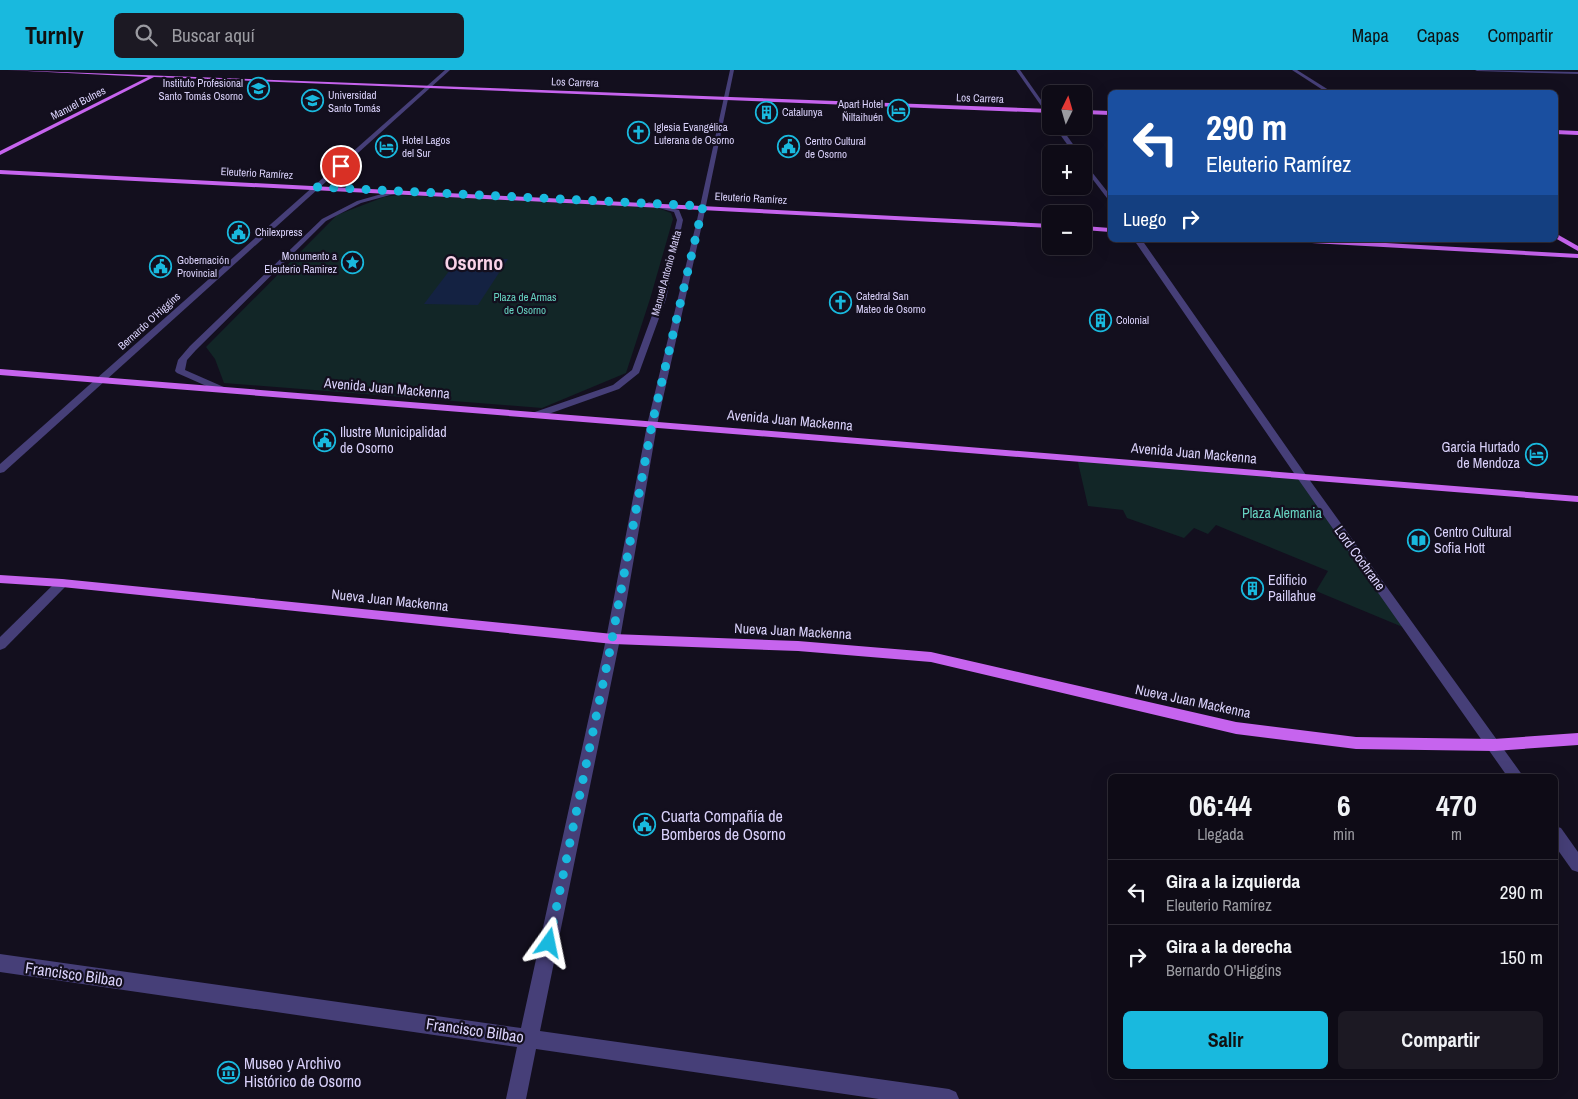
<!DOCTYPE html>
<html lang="es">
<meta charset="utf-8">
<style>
body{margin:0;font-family:"Archivo Narrow",sans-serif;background:#1c1923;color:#f1f3f6;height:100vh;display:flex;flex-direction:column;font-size:19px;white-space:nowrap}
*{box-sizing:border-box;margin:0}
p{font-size:16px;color:#9b9ba1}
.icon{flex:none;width:28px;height:28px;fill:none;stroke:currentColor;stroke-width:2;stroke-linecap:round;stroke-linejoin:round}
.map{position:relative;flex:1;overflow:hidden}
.panel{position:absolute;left:1108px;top:704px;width:450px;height:305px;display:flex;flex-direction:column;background:#0e0b16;border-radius:8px;box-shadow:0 5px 20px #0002,0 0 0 1px #2e2b35}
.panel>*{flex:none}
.banner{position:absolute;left:1108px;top:20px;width:450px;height:152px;border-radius:8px;box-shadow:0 5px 20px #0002,0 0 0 1px #2e2b35;background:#1a4fa0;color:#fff;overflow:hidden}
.needle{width:32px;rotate:5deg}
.buttons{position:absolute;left:1042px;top:15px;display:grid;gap:10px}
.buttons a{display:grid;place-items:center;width:50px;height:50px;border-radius:8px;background:#0e0b16;box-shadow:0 5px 20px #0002,0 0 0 1px #2e2b35;font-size:25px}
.pin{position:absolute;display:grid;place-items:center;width:42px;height:42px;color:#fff;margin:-21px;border:2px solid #fff;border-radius:50%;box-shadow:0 1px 5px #0007}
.me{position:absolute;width:55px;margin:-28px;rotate:12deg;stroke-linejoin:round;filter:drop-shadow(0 0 4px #0008)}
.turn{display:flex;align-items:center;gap:18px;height:105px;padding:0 15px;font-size:22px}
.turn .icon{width:65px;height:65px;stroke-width:2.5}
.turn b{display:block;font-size:35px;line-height:42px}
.then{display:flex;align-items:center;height:48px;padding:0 15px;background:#0003;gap:10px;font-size:19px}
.eta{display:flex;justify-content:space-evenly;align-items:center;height:85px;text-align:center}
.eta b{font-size:30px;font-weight:700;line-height:35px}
.action{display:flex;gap:10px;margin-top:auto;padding:10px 15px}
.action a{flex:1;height:58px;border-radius:8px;background:#19b9de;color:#111;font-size:20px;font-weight:700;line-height:58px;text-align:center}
.action a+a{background:#1c1923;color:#f1f3f6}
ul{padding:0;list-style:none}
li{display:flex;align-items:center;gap:15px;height:65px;padding:0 15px;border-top:1px solid #2e2b35}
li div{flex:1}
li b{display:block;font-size:19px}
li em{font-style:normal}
header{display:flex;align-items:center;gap:30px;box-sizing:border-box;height:70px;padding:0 25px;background:#19b9de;color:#111}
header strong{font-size:24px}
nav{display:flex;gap:28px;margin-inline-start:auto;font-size:18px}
.search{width:350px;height:45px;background:#1c1923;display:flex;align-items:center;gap:12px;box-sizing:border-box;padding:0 18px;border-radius:8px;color:#9b9ba1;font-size:19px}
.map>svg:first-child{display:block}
</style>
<header>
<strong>Turnly</strong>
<div class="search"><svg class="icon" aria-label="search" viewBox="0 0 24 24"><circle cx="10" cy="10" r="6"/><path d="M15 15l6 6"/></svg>Buscar aquí</div>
<nav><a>Mapa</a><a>Capas</a><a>Compartir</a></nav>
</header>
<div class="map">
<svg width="1578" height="1029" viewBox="0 0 1578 1029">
<rect width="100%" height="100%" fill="#130f1e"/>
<g fill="#122627">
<path d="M 398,125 L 653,136 L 671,143 L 673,149 L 650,229 L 626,303 L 542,338 L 224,313 L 215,289 L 206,277 L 337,145 L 384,127 Z"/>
<path d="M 1077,388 L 1302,407 L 1405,558 L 1316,521 L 1328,501 L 1216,455 L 1208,464 L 1194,458 L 1184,468 L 1127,448 L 1123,440 L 1088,436 Z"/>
</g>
<path fill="#142242" d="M 459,188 L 508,189 L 478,235 L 424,234 Z"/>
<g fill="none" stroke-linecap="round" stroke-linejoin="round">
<g fill="#463f78" fill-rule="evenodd">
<path d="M 445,0 L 450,0 L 4,402 L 0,403 L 0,394 Z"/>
<path d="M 730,0 L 734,0 L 703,150 L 657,355 L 620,569 L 540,961 L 949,1019 L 956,1022 L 959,1029 L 879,1029 L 536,979 L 526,1029 L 506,1029 L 517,977 L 0,902 L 0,884 L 521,958 L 606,569 L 647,355 L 697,150 Z"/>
<path d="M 1016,0 L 1020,0 L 1051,44 L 1051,50 Z"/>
<path d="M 1292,0 L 1297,0 L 1332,22 L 1326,22 Z"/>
<path d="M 1475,0 L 1578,2 L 1578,4 L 1477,1 Z"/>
<path d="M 1054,56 L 1060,56 L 1080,84 L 1074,84 Z"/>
<path d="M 1084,92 L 1110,125 L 1110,132 L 1084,98 Z"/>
<path d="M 399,119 L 402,121 L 401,122 L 361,133 L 326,151 L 196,280 L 187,290 L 185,300 L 226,318 L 226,322 L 220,322 L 177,303 L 175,301 L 178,290 L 190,276 L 322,149 L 357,131 Z"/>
<path d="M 649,132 L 679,140 L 683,150 L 666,229 L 639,303 L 619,319 L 540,347 L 532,347 L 532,343 L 613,315 L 632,300 L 658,229 L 677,150 L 674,142 L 647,135 L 647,133 Z"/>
<path d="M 1134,170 L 1142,170 L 1306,405 L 1523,706 L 1507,706 L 1298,409 Z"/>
<path d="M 62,509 L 66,510 L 68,513 L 66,516 L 5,578 L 0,580 L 0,567 L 58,510 Z"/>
<path d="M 1555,756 L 1561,758 L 1578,782 L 1578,802 L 1572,800 L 1555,776 Z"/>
</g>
<g fill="#c664ee" fill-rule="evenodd">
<path d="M 7,0 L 1051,39 L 1051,43 L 154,7 L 0,85 L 0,81 L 148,7 Z"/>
<path d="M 1084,40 L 1110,41 L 1110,45 L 1084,44 Z"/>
<path d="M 1555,60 L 1578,61 L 1578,65 L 1555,64 Z"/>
<path d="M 0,100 L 1051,154 L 1051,158 L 0,104 Z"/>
<path d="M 1084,156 L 1110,158 L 1110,162 L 1084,160 Z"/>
<path d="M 1555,163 L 1578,176 L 1578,181 L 1555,168 Z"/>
<path d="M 1290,170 L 1333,170 L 1578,184 L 1578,188 L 1294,172 Z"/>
<path d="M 0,299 L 1578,426 L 1578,432 L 0,305 Z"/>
<path d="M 0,505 L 62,509 L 613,564 L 798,571 L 931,582 L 1236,652 L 1356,667 L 1494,669 L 1578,663 L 1578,675 L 1494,681 L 1356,679 L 1236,664 L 931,592 L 798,581 L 613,574 L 62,517 L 0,513 Z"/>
</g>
</g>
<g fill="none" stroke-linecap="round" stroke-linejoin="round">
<path stroke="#19b9de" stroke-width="9" stroke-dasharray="0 16.2" d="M 341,96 L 317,117 L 703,136 L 652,354 L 610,580 L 549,873"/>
</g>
<defs>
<symbol id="university-ring" viewBox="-11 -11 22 22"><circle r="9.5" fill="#130f1e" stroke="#19b9de" stroke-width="1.5"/><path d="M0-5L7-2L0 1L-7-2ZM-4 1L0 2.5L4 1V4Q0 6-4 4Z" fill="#19b9de"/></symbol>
<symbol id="hotel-ring" viewBox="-11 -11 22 22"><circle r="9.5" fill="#130f1e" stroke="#19b9de" stroke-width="1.5"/><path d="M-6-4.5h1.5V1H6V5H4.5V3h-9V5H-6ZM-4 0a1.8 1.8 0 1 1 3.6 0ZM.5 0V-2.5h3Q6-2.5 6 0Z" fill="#19b9de"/></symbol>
<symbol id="building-ring" viewBox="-11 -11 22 22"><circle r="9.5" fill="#130f1e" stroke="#19b9de" stroke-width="1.5"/><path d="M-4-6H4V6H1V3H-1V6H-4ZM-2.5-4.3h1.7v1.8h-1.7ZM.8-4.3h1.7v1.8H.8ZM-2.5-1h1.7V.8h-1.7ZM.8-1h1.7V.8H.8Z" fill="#19b9de"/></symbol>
<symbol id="church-ring" viewBox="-11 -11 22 22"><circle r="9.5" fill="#130f1e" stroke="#19b9de" stroke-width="1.5"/><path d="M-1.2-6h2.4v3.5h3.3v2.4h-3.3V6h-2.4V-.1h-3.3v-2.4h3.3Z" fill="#19b9de"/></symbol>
<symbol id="civic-ring" viewBox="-11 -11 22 22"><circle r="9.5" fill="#130f1e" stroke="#19b9de" stroke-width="1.5"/><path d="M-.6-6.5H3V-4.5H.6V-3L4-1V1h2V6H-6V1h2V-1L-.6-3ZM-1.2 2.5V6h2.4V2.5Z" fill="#19b9de"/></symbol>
<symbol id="sight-ring" viewBox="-11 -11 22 22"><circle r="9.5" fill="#130f1e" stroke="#19b9de" stroke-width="1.5"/><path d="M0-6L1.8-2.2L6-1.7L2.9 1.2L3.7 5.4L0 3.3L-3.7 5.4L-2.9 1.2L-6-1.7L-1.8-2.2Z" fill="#19b9de"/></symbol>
<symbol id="library-ring" viewBox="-11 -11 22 22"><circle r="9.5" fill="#130f1e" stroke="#19b9de" stroke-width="1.5"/><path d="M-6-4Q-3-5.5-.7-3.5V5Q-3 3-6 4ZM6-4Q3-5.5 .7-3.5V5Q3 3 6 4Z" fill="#19b9de"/></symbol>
<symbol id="museum-ring" viewBox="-11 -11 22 22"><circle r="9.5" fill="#130f1e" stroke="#19b9de" stroke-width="1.5"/><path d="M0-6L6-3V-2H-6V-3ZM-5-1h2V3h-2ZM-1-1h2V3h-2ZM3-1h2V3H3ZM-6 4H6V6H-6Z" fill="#19b9de"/></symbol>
</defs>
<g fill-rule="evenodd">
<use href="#university-ring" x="246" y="6" width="25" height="25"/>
<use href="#university-ring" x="300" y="18" width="25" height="25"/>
<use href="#hotel-ring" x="886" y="28" width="25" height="25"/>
<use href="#building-ring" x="754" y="30" width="25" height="25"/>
<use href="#church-ring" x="626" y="50" width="25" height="25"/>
<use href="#hotel-ring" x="374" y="64" width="25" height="25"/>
<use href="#civic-ring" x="776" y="64" width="25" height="25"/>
<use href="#civic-ring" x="226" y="150" width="25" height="25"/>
<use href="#sight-ring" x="340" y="180" width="25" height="25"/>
<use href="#civic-ring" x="148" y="184" width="25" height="25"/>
<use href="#church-ring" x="828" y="220" width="25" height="25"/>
<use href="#building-ring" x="1088" y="238" width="25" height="25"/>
<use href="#civic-ring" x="312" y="358" width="25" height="25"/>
<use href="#hotel-ring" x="1524" y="372" width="25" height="25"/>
<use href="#library-ring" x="1406" y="458" width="25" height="25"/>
<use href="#building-ring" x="1240" y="506" width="25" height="25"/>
<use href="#civic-ring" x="632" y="742" width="25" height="25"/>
<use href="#museum-ring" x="216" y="990" width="25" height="25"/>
</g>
<g text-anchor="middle" stroke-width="4.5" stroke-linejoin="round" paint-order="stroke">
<g font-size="11" fill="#d9d1fa" stroke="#130f1e">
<text transform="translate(575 12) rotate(2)" y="4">Los Carrera</text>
<text transform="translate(980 28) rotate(2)" y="4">Los Carrera</text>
<text transform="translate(78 33) rotate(-27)" y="4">Manuel Bulnes</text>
<text transform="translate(257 103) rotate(3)" y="4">Eleuterio Ramírez</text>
<text transform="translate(751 128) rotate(3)" y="4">Eleuterio Ramírez</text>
<text transform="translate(666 203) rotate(-75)" y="4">Manuel Antonio Matta</text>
<text transform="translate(149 251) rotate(-42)" y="4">Bernardo O'Higgins</text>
</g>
<g font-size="11" fill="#d9d1fa" stroke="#130f1e" text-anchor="start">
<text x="243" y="17" text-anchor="end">Instituto Profesional<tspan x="243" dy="13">Santo Tomás Osorno</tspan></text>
<text x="328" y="29">Universidad<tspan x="328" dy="13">Santo Tomás</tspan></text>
<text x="883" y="38" text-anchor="end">Apart Hotel<tspan x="883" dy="13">Ñiltaihuén</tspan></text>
<text x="782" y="46">Catalunya</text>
<text x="654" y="61">Iglesia Evangélica<tspan x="654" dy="13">Luterana de Osorno</tspan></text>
<text x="402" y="74">Hotel Lagos<tspan x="402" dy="13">del Sur</tspan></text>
<text x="805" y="75">Centro Cultural<tspan x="805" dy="13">de Osorno</tspan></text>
<text x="255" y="166">Chilexpress</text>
<text x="337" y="190" text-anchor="end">Monumento a<tspan x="337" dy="13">Eleuterio Ramirez</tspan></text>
<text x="177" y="194">Gobernación<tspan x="177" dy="13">Provincial</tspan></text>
<text x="856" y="230">Catedral San<tspan x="856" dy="13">Mateo de Osorno</tspan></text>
<text x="1116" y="254">Colonial</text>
</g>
<g font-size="11" fill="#66d1c0" stroke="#130f1e">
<text x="525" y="231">Plaza de Armas<tspan x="525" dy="13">de Osorno</tspan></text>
</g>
<g font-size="14" fill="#d9d1fa" stroke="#130f1e">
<text transform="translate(387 318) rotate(5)" y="5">Avenida Juan Mackenna</text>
<text transform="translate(790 350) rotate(5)" y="5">Avenida Juan Mackenna</text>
<text transform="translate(1194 383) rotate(5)" y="5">Avenida Juan Mackenna</text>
<text transform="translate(1360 488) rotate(54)" y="5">Lord Cochrane</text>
<text transform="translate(390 530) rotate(6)" y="5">Nueva Juan Mackenna</text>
<text transform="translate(793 561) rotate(3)" y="5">Nueva Juan Mackenna</text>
<text transform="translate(1193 631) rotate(12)" y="5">Nueva Juan Mackenna</text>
</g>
<g font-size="14" fill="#d9d1fa" stroke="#130f1e" text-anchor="start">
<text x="340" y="367">Ilustre Municipalidad<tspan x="340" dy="16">de Osorno</tspan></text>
<text x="1520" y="382" text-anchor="end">Garcia Hurtado<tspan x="1520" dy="16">de Mendoza</tspan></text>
<text x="1434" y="467">Centro Cultural<tspan x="1434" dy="16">Sofia Hott</tspan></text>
<text x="1268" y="515">Edificio<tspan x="1268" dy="16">Paillahue</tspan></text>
</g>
<g font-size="14" fill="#66d1c0" stroke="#130f1e">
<text x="1282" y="448">Plaza Alemania</text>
</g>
<g font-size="16" fill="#d9d1fa" stroke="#130f1e" text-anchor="start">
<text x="661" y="752">Cuarta Compañía de<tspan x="661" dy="18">Bomberos de Osorno</tspan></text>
<text x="244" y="999">Museo y Archivo<tspan x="244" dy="18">Histórico de Osorno</tspan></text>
</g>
<g font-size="16" fill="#d9d1fa" stroke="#130f1e">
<text transform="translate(74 904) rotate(8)" y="6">Francisco Bilbao</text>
<text transform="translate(475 960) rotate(8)" y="6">Francisco Bilbao</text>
</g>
<g font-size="20" font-weight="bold" fill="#fad3e8" stroke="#130f1e">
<text x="474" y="200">Osorno</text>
</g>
</g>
</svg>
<div class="buttons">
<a><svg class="needle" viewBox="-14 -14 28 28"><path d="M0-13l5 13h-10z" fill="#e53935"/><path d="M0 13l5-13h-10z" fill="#9b9ba1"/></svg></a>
<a>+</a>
<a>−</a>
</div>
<div class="pin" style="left:341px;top:96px;background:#d93025"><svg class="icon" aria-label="arrive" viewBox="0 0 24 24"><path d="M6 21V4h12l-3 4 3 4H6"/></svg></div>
<svg class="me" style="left:549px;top:873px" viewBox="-20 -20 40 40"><path d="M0-17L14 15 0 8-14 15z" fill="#19b9de" stroke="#fff" stroke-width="4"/></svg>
<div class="banner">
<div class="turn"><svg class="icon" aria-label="left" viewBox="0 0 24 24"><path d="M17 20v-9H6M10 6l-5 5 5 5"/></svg><div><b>290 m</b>Eleuterio Ramírez</div></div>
<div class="then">Luego<svg class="icon" aria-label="right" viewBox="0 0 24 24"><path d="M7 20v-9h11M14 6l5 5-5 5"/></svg></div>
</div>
<section class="panel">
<div class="eta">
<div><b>06:44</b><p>Llegada</p></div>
<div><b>6</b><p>min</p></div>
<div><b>470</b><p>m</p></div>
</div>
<ul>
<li><svg class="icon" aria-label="left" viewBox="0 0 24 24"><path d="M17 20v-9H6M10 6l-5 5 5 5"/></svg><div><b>Gira a la izquierda</b><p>Eleuterio Ramírez</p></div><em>290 m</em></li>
<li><svg class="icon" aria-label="right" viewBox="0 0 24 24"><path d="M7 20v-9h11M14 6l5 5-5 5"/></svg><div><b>Gira a la derecha</b><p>Bernardo O'Higgins</p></div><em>150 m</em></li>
</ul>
<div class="action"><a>Salir</a><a>Compartir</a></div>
</section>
</div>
